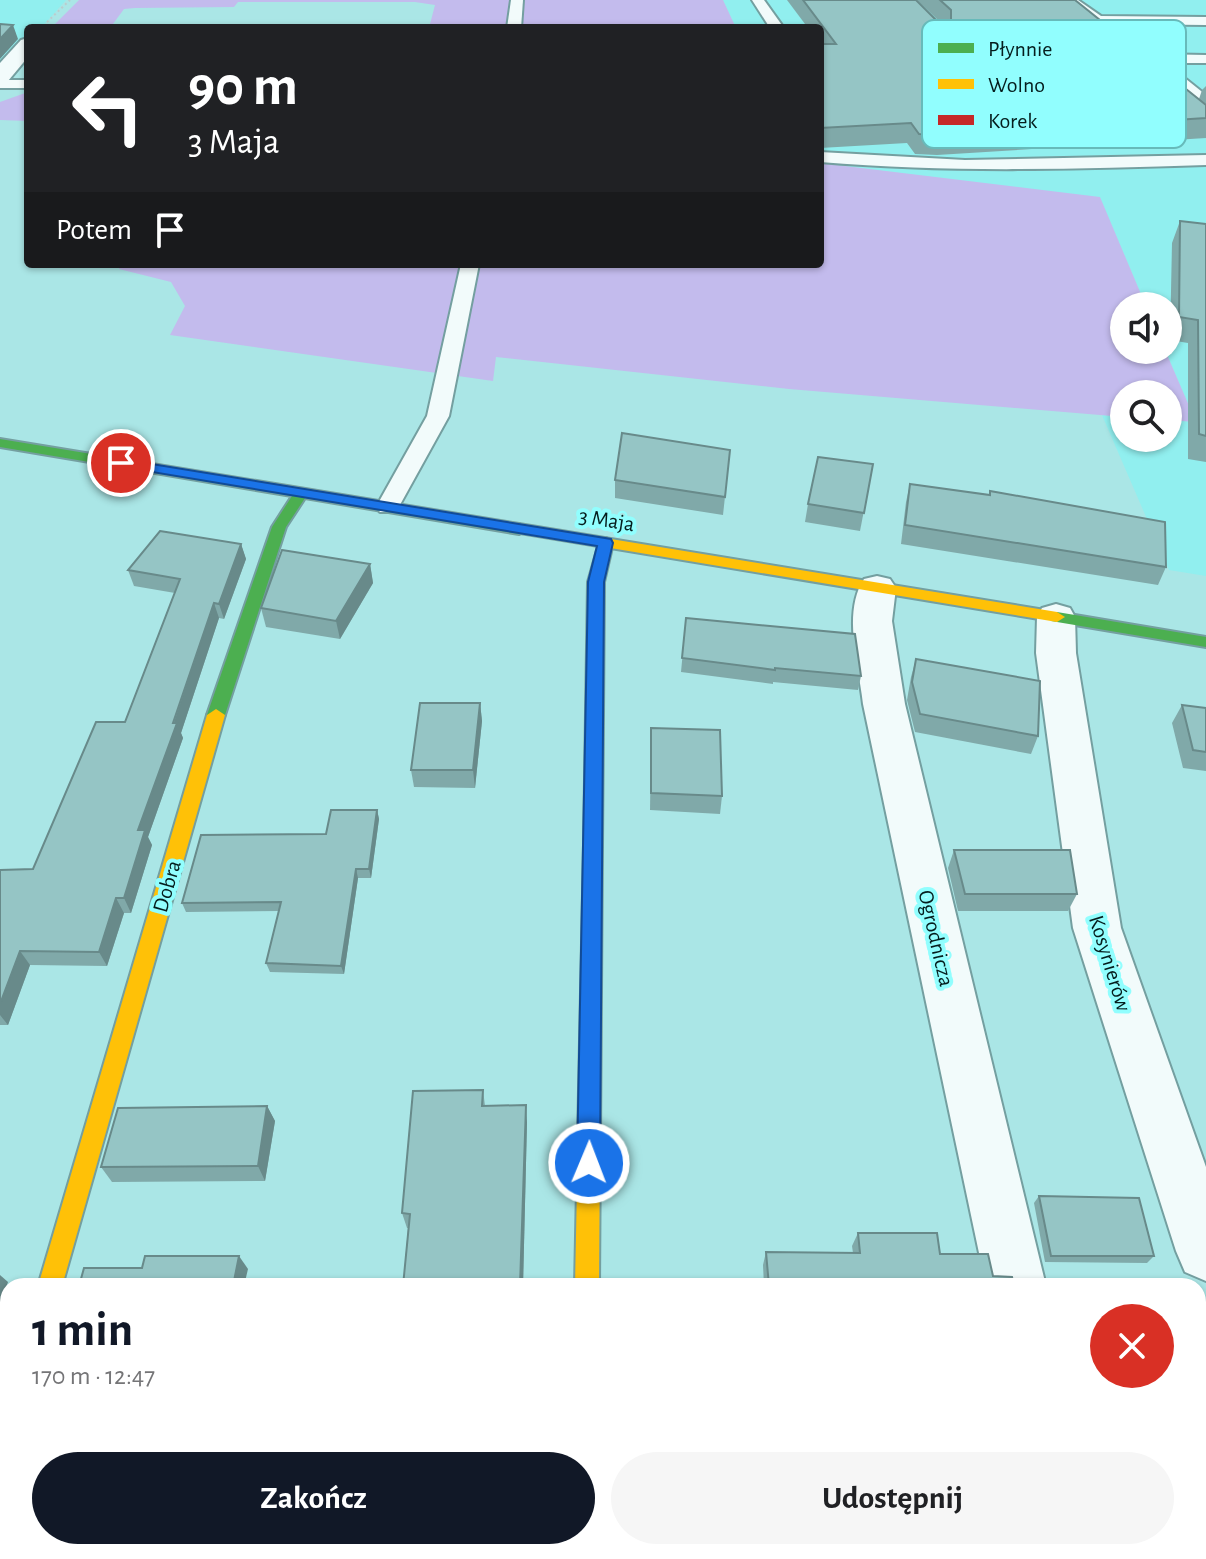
<!DOCTYPE html>
<html lang="pl">
<meta charset="utf-8">
<style>
body{margin:0;font-family:"Alegreya Sans",sans-serif;background:#f6f6f6;color:#202124;height:100vh;display:flex;flex-direction:column;font-size:30px;white-space:nowrap}
*{box-sizing:border-box;margin:0}
p{font-size:26px;color:#757577}
.icon{flex:none;width:44px;height:44px;fill:none;stroke:currentColor;stroke-width:2;stroke-linecap:round;stroke-linejoin:round}
.map{position:relative;flex:1;overflow:hidden}
.details{position:absolute;left:0px;top:1278px;width:1206px;height:282px;display:flex;flex-direction:column;background:#fff;border-radius:24px 24px 0 0;box-shadow:0 2px 6px #0004}
.details>*{flex:none}
.guide{position:absolute;left:24px;top:24px;width:800px;height:244px;border-radius:8px;box-shadow:0 2px 6px #0004;background:#202124;color:#fff;overflow:hidden}
.controls{position:absolute;left:1110px;top:292px;display:grid;gap:16px}
.controls a{display:grid;place-items:center;width:72px;height:72px;border-radius:50%;background:#fff;box-shadow:0 2px 6px #0004;font-size:40px}
.pin{position:absolute;display:grid;place-items:center;width:68px;height:68px;color:#fff;margin:-34px;border:4px solid #fff;border-radius:50%;box-shadow:0 2px 8px #0007}
.me{position:absolute;width:88px;margin:-44px;rotate:1deg;stroke-linejoin:round;filter:drop-shadow(0 0 6px #0008)}
.turn{display:flex;align-items:center;gap:28px;height:168px;padding:0 32px;font-size:36px}
.turn .icon{width:104px;height:104px;stroke-width:2.5}
.turn b{display:block;font-size:56px;line-height:68px}
.then{display:flex;align-items:center;height:76px;padding:0 32px;background:#0003;gap:16px;font-size:30px}
.round{display:grid;place-items:center;flex:none;width:84px;height:84px;border-radius:42px;background:#f6f6f6}
.overview{display:flex;align-items:center;justify-content:space-between;height:136px;padding:0 32px}
h1{font-size:48px;font-weight:600;line-height:60px;color:#111827}
.cta{display:flex;gap:16px;margin-top:auto;padding:16px 32px}
.cta a{flex:1;height:92px;border-radius:48px;background:#111827;color:#fff;font-size:32px;font-weight:600;line-height:92px;text-align:center}
.cta a+a{background:#f6f6f6;color:#202124}
.map>svg:first-child{display:block}
</style>
<div class="map">
<svg width="1206" height="1559" viewBox="0 0 1206 1559">
<rect width="100%" height="100%" fill="#aae6e6"/>
<g fill="#91efef">
<path d="M 0,0 L 66,0 L 41,28 L 28,28 L 28,43 L 0,75 Z"/>
<path d="M 723,0 L 1206,0 L 1206,576 L 1169,570 L 1102,415 L 1124,417 L 1124,438 L 1168,438 L 1168,420 L 1196,422 L 1165,350 L 1168,350 L 1168,306 L 1146,306 L 1100,198 L 820,163 L 820,28 L 736,28 Z"/>
</g>
<g fill="#c3bbed">
<path d="M 79,0 L 723,0 L 736,28 L 429,28 L 435,5 L 415,2 L 238,2 L 234,7 L 135,8 L 124,9 L 110,28 L 51,28 Z"/>
<path d="M 28,92 L 28,121 L 0,120 L 0,102 Z"/>
<path d="M 820,163 L 1100,197 L 1146,306 L 1124,306 L 1124,350 L 1165,350 L 1196,422 L 1168,420 L 1168,394 L 1124,394 L 1124,417 L 789,389 L 496,357 L 493,381 L 170,335 L 185,306 L 171,282 L 119,269 L 121,264 L 820,264 Z"/>
</g>
<g fill="none" stroke-linecap="round" stroke-linejoin="round">
<defs>
<g id="lane">
<path d="M 511,0 L 523,0 L 521,28 L 507,28 Z"/>
<path d="M 752,0 L 764,0 L 784,28 L 770,28 Z"/>
<path d="M 1064,0 L 1078,0 L 1101,16 L 1206,17 L 1206,25 L 1113,24 L 1155,54 L 1206,55 L 1206,63 L 1166,63 L 1206,95 L 1206,108 Z"/>
<rect x="0" y="80" width="28" height="8"/>
<path d="M 820,152 L 965,160 L 1206,155 L 1206,165 C 1077,169 949,173 820,162 Z"/>
<path d="M 461,264 L 479,264 L 449,416 L 396,512 L 380,512 L 376,507 L 427,416 Z"/>
</g>
<g id="street">
<path d="M 28,38 L 28,57 L 8,81 L 0,82 L 0,63 L 21,40 Z"/>
<path d="M 877,576 L 890,579 L 896,588 L 892,621 L 905,704 L 1046,1286 L 986,1286 L 863,704 C 859,667 842,612 864,579 Z"/>
<path d="M 1056,604 L 1070,608 L 1075,617 L 1076,653 L 1121,928 L 1206,1167 L 1206,1281 L 1185,1272 L 1176,1251 L 1073,928 L 1036,653 L 1037,617 L 1042,608 Z"/>
<path d="M 8,1397 L 8,1486 L 0,1489 L 0,1400 Z"/>
<path d="M 550,1552 L 618,1552 L 619,1559 L 549,1559 Z"/>
</g>
<g id="fast">
<path d="M 0,439 L 519,524 L 526,529 L 519,534 L 305,498 L 286,527 L 225,715 L 216,721 L 207,715 L 272,527 L 292,496 L 0,447 Z"/>
<path d="M 1057,612 L 1206,637 L 1206,647 L 1051,621 L 1049,617 L 1051,613 Z"/>
</g>
<g id="slow">
<path d="M 519,524 L 1057,612 L 1065,617 L 1057,622 L 514,532 L 514,526 Z"/>
<path d="M 216,709 L 225,715 L 62,1286 L 38,1286 L 207,715 Z"/>
<path d="M 593,838 L 600,840 L 602,845 L 599,1286 L 575,1286 L 584,845 L 586,840 Z"/>
</g>
<path id="jam" d="M 606,538 L 613,543 L 604,582 L 602,845 L 600,850 L 586,850 L 584,845 L 588,582 L 599,543 Z"/>
</defs>
<use href="#lane" stroke="#749fa0" stroke-width="4"/>
<use href="#street" stroke="#749fa0" stroke-width="4"/>
<use href="#fast" stroke="#749fa0" stroke-width="4"/>
<use href="#slow" stroke="#749fa0" stroke-width="4"/>
<use href="#jam" stroke="#749fa0" stroke-width="4"/>
<path stroke="#bcc" stroke-width="2" stroke-dasharray="2 3" stroke-linecap="butt" d="M 47,22 L 70,0"/>
<use href="#lane" fill="#f2fbfb" fill-rule="evenodd"/>
<use href="#street" fill="#f2fbfb" fill-rule="evenodd"/>
<use href="#fast" fill="#4caf50" fill-rule="evenodd"/>
<use href="#slow" fill="#ffc107" fill-rule="evenodd"/>
<use href="#jam" fill="#c62828" fill-rule="evenodd"/>
</g>
<g fill="#80a9a9">
<path d="M 787,0 L 916,0 L 936,20 L 938,20 L 917,0 L 1075,0 L 1199,99 L 1202,90 L 1206,86 L 1206,138 L 937,155 L 915,154 L 907,143 L 820,148 L 820,28 L 808,28 Z"/>
<path d="M 1180,221 L 1206,224 L 1206,462 L 1188,459 L 1188,343 L 1170,340 L 1172,243 Z"/>
<path d="M 730,450 L 723,515 L 615,498 L 615,480 Z"/>
<path d="M 873,464 L 860,531 L 805,522 L 808,504 Z"/>
<path d="M 910,484 L 989,495 L 990,491 L 1166,567 L 1158,585 L 901,544 L 906,502 Z"/>
<path d="M 241,544 L 246,559 L 224,619 L 219,618 L 181,733 L 183,738 L 148,837 L 152,845 L 131,913 L 124,913 L 107,966 L 30,965 L 8,1025 L 0,1025 L 0,870 L 33,869 L 125,722 L 175,593 L 134,586 L 128,570 Z"/>
<path d="M 370,564 L 373,583 L 340,639 L 266,627 L 261,608 Z"/>
<path d="M 686,618 L 861,676 L 858,690 L 773,682 L 773,684 L 681,672 Z"/>
<path d="M 916,659 L 1038,736 L 1031,754 L 915,732 L 907,700 L 911,677 Z"/>
<path d="M 480,703 L 482,721 L 475,788 L 414,787 L 411,770 Z"/>
<path d="M 1182,705 L 1206,708 L 1206,773 L 1206,771 L 1183,768 L 1172,723 Z"/>
<path d="M 651,746 L 722,796 L 720,814 L 650,810 Z"/>
<path d="M 377,810 L 379,819 L 371,878 L 358,878 L 344,974 L 270,972 L 266,963 L 279,911 L 186,912 L 182,903 Z"/>
<path d="M 954,850 L 1077,894 L 1068,911 L 958,911 L 948,868 Z"/>
<path d="M 483,1090 L 485,1106 L 527,1122 L 523,1286 L 403,1286 L 408,1228 L 407,1228 L 402,1213 Z"/>
<path d="M 267,1106 L 275,1121 L 265,1181 L 112,1182 L 101,1167 Z"/>
<path d="M 1039,1196 L 1154,1256 L 1147,1263 L 1045,1262 L 1034,1203 Z"/>
<path d="M 858,1233 L 940,1254 L 1014,1286 L 764,1286 L 763,1265 L 766,1252 L 853,1253 L 852,1246 Z"/>
<rect x="1198" y="1346" width="8" height="94"/>
</g>
<g fill="#688a8a">
<path d="M 13,25 L 18,39 L 0,59 L 0,39 Z"/>
<path d="M 241,544 L 246,559 L 224,619 L 219,604 Z"/>
<path d="M 370,564 L 373,583 L 340,639 L 336,621 Z"/>
<path d="M 214,603 L 219,618 L 181,733 L 183,738 L 148,837 L 152,845 L 131,913 L 124,898 L 138,830 Z"/>
<path d="M 480,703 L 482,721 L 475,788 L 473,770 Z"/>
<path d="M 377,810 L 379,819 L 371,878 L 369,869 Z"/>
<path d="M 356,869 L 358,878 L 344,974 L 341,966 Z"/>
<path d="M 116,898 L 124,913 L 107,966 L 99,952 Z"/>
<path d="M 20,951 L 30,965 L 8,1025 L 0,1015 L 0,1004 Z"/>
<path d="M 526,1105 L 527,1122 L 523,1286 L 520,1286 Z"/>
<path d="M 267,1106 L 275,1121 L 265,1181 L 258,1166 Z"/>
<path d="M 239,1256 L 248,1269 L 244,1286 L 233,1286 Z"/>
<path d="M 0,1275 L 8,1282 L 0,1306 Z"/>
</g>
<g fill="#95c5c5" stroke="#688a8a" stroke-width="2">
<path d="M 803,0 L 916,0 L 936,20 L 951,20 L 951,10 L 940,0 L 1075,0 L 1206,105 L 1206,118 L 941,135 L 919,134 L 911,123 L 820,128 L 820,44 L 836,44 Z"/>
<path d="M 0,24 L 13,25 L 0,39 Z"/>
<path d="M 1180,221 L 1206,224 L 1206,436 L 1199,434 L 1198,320 L 1179,317 Z"/>
<path d="M 622,433 L 730,450 L 725,497 L 615,480 Z"/>
<path d="M 818,457 L 873,464 L 864,513 L 808,504 Z"/>
<path d="M 910,484 L 990,495 L 990,491 L 1165,522 L 1166,567 L 905,525 Z"/>
<path d="M 160,531 L 241,544 L 219,604 L 214,603 L 173,723 L 177,723 L 138,830 L 145,830 L 124,898 L 116,898 L 99,952 L 20,951 L 0,1004 L 0,870 L 33,869 L 96,722 L 125,722 L 180,579 L 128,570 Z"/>
<path d="M 282,550 L 370,564 L 336,621 L 261,608 Z"/>
<path d="M 686,618 L 855,634 L 861,676 L 775,668 L 775,670 L 682,658 Z"/>
<path d="M 916,659 L 1040,681 L 1038,736 L 920,714 L 912,682 Z"/>
<path d="M 420,703 L 480,703 L 473,770 L 411,770 Z"/>
<path d="M 1182,705 L 1206,708 L 1206,752 L 1193,750 Z"/>
<path d="M 651,728 L 720,730 L 722,796 L 651,793 Z"/>
<path d="M 331,810 L 377,810 L 369,869 L 356,869 L 341,966 L 266,963 L 281,902 L 182,903 L 201,835 L 326,834 Z"/>
<path d="M 954,850 L 1070,850 L 1077,894 L 965,894 Z"/>
<path d="M 483,1090 L 482,1106 L 526,1105 L 520,1286 L 403,1286 L 410,1214 L 402,1213 L 413,1091 Z"/>
<path d="M 267,1106 L 258,1166 L 101,1167 L 118,1108 Z"/>
<path d="M 1039,1196 L 1139,1198 L 1154,1256 L 1051,1256 Z"/>
<path d="M 858,1233 L 937,1233 L 940,1254 L 988,1254 L 993,1276 L 1012,1277 L 1014,1286 L 769,1286 L 766,1252 L 860,1253 Z"/>
<path d="M 145,1256 L 239,1256 L 233,1286 L 79,1286 L 84,1268 L 142,1268 Z"/>
<rect x="1198" y="1346" width="8" height="84"/>
<path d="M 377,1552 L 508,1552 L 508,1559 L 376,1559 Z"/>
<path d="M 666,1552 L 1182,1552 L 1184,1559 L 667,1559 Z"/>
</g>
<path fill="#1a73e8" stroke="#114b97" stroke-width="2" d="M 121,459 L 611,539 L 613,543 L 604,582 L 600,1163 L 597,1171 L 589,1175 L 580,1171 L 577,1163 L 588,582 L 597,546 L 116,466 L 116,460 Z"/>
<g text-anchor="middle" stroke-width="8" stroke-linejoin="round" paint-order="stroke">
<g font-size="22" fill="#051d1d" stroke="#91fefe">
<text transform="translate(607 519) rotate(9)" y="8">3 Maja</text>
<text transform="translate(166 886) rotate(-74)" y="8">Dobra</text>
<text transform="translate(937 938) rotate(77)" y="8">Ogrodnicza</text>
<text transform="translate(1111 963) rotate(73)" y="8">Kosynierów</text>
</g>
</g>
<rect x="922" y="20" width="264" height="128" rx="12" fill="#91fefe" stroke="#67baba" stroke-width="2"/>
<rect x="938" y="43" width="36" height="10" fill="#4caf50"/>
<rect x="938" y="79" width="36" height="10" fill="#ffc107"/>
<rect x="938" y="115" width="36" height="10" fill="#c62828"/>
<g font-size="22" fill="#051d1d">
<text x="988" y="56">Płynnie</text>
<text x="988" y="92">Wolno</text>
<text x="988" y="128">Korek</text>
</g>
</svg>
<div class="controls">
<a><svg class="icon" aria-label="sound" viewBox="0 0 24 24"><path d="M4 9h4l5-4v14l-5-4H4zM17 9q2 3 0 6"/></svg></a>
<a><svg class="icon" aria-label="search" viewBox="0 0 24 24"><circle cx="10" cy="10" r="6"/><path d="M15 15l6 6"/></svg></a>
</div>
<div class="pin" style="left:121px;top:463px;background:#d93025"><svg class="icon" aria-label="arrive" viewBox="0 0 24 24"><path d="M6 21V4h12l-3 4 3 4H6"/></svg></div>
<svg class="me" style="left:589px;top:1163px" viewBox="-20 -20 40 40"><circle r="17" fill="#1a73e8" stroke="#fff" stroke-width="3"/><path d="M0-11L8 9 0 5-8 9z" fill="#fff"/></svg>
<div class="guide">
<div class="turn"><svg class="icon" aria-label="left" viewBox="0 0 24 24"><path d="M17 20v-9H6M10 6l-5 5 5 5"/></svg><div><b>90 m</b>3 Maja</div></div>
<div class="then">Potem<svg class="icon" aria-label="arrive" viewBox="0 0 24 24"><path d="M6 21V4h12l-3 4 3 4H6"/></svg></div>
</div>
<section class="details">
<div class="overview"><div><h1>1 min</h1><p>170 m · 12:47</p></div><a class="round" style="background:#d93025;color:#fff"><svg class="icon" aria-label="close" viewBox="0 0 24 24"><path d="M6 6l12 12M18 6L6 18"/></svg></a></div>
<div class="cta"><a>Zakończ</a><a>Udostępnij</a></div>
</section>
</div>
